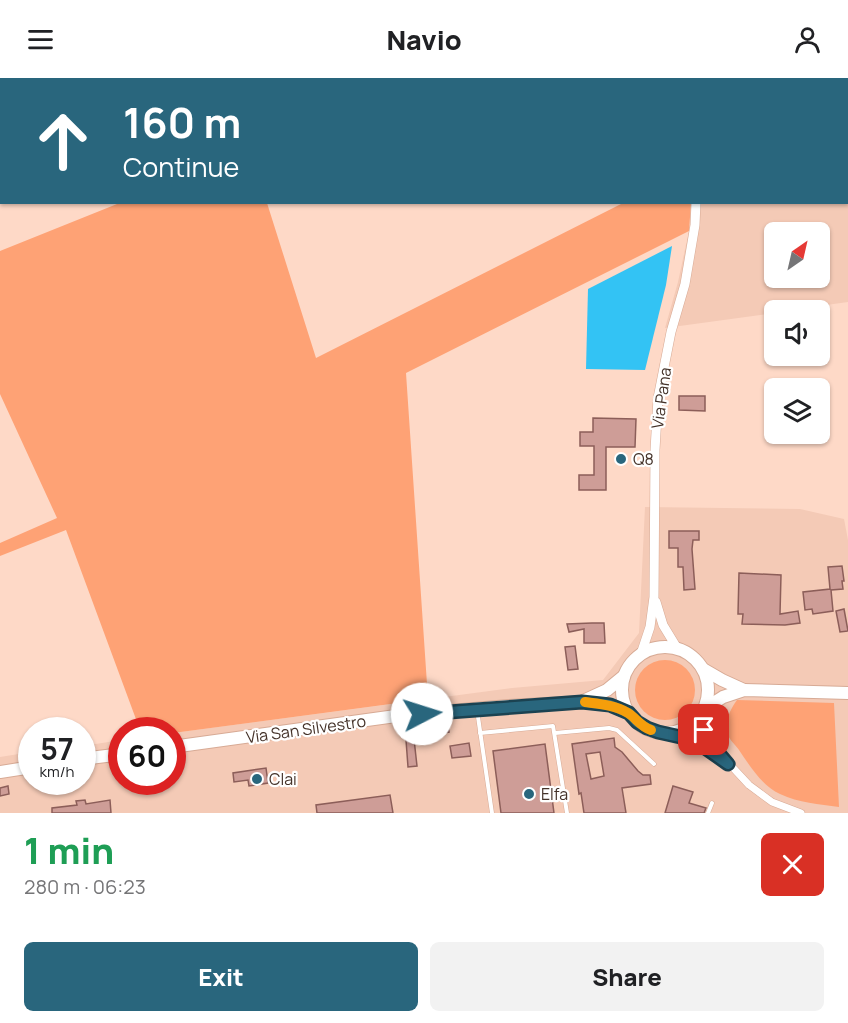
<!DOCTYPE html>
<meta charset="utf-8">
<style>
body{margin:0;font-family:Manrope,sans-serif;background:#f2f2f2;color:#202124;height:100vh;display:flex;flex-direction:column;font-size:22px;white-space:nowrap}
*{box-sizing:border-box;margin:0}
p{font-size:20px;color:#757577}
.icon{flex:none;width:33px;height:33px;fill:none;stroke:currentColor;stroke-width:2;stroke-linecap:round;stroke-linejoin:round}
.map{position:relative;height:735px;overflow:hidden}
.drawer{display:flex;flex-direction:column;background:#fff;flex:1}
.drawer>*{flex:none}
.top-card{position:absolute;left:0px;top:0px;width:849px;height:126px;box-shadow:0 2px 4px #0004;background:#29667d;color:#fff;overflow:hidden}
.needle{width:39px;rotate:34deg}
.fabs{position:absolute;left:764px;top:144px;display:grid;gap:12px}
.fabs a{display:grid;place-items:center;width:66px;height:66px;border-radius:9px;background:#fff;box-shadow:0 2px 4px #0004;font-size:30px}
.speed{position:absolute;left:18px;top:639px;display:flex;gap:12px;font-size:30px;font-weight:700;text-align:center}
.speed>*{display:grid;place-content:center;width:78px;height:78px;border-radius:50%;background:#fff;box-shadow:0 2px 4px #0004;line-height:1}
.speed small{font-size:15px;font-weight:400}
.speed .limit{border:9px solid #d22;background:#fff;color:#111}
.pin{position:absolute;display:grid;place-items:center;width:51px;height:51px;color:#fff;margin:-26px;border-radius:12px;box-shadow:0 3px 9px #0006}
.me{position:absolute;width:66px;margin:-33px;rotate:85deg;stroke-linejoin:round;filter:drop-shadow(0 0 4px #0008)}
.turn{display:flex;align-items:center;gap:21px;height:126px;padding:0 24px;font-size:27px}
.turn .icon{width:78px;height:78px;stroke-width:2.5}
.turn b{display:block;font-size:42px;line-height:51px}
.round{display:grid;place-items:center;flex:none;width:63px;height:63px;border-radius:9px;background:#f2f2f2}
.head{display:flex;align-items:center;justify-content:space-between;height:102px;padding:0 24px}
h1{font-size:36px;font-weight:800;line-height:45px;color:#1e9e55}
.action{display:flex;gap:12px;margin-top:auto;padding:12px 24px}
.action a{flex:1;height:69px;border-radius:9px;background:#29667d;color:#fff;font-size:24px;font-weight:800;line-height:69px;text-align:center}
.action a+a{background:#f2f2f2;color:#202124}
header{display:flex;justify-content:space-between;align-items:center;height:78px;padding:0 24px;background:#fff;font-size:27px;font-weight:800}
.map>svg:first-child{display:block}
</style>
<header><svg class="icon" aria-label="menu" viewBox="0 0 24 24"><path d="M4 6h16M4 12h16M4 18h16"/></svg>Navio<svg class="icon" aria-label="person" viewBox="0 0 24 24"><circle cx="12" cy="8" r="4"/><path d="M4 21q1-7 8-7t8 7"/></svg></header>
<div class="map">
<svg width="848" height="735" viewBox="0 0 848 735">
<rect width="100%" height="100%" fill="#fed9c7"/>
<g fill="#f4cab6" fill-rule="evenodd">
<path d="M 691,0 L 848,0 L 848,224 L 790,232 L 774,232 L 774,235 L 665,250 L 678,204 L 689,153 L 691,125 L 848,124 L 848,2 L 691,2 ZM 774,154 L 819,154 L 819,200 L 774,200 Z"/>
<path d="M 645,429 L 800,431 L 844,441 L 848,462 L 848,735 L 0,735 L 0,679 L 31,674 L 32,704 L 82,704 L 83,668 L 121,662 L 122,704 L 172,704 L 173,655 L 512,610 L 603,602 L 639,555 Z"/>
</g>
<g fill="#fea275">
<path d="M 122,124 L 267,125 L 316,280 L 623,125 L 691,125 L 689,153 L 406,295 L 428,621 L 173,655 L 172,652 L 140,652 L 66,452 L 0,478 L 0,465 L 57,440 L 0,316 L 0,173 Z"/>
<circle cx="665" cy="612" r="30"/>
<path d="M 737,622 L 834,625 L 839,729 C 819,726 799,725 780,716 C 762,708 750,688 739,672 C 735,666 727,660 727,653 C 725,642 731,630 737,622 Z"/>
</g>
<path fill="#33c3f4" d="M 672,168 L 666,207 L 645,292 L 586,291 L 588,211 Z"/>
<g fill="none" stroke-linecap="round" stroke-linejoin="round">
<path stroke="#33c3f4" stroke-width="3" d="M 449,0 L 449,2"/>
</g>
<g fill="#ce9d97" stroke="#8c5e59" stroke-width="1.5" fill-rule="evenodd">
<path d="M 679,318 L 705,318 L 705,333 L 679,332 Z"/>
<path d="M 593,340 L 636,341 L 635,369 L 606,369 L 606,412 L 579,412 L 579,397 L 594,397 L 594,368 L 580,368 L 580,354 L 593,354 Z"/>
<path d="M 669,453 L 699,453 L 699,462 L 693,462 L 692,471 L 695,511 L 684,512 L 683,489 L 678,489 L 678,470 L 669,470 Z"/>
<path d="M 842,488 L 844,503 L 842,503 L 843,511 L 831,512 L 833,533 L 813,536 L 812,531 L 805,532 L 803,514 L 830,511 L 828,489 Z"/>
<path d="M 739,495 L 781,497 L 780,536 L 798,533 L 800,545 L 785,547 L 742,546 L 743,536 L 738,536 Z"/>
<path d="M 844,531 L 848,553 L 840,554 L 836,533 Z"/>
<path d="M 592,545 L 604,545 L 605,565 L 584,565 L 584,551 L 569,554 L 567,546 Z"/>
<path d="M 575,568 L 578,591 L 568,592 L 565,569 Z"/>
<path d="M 448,645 L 449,654 L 422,658 L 421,649 Z"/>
<path d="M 614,660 L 615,669 L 622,674 L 638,693 L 643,697 L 650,697 L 651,706 L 622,710 L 626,735 L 584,735 L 581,715 L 579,716 L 572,666 ZM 600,674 L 604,698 L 591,701 L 586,676 Z"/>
<path d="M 414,661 L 417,688 L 408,689 L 406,662 Z"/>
<path d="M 469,665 L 471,678 L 452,680 L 450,668 Z"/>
<path d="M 545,666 L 554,735 L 501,735 L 493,673 Z"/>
<path d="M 266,690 L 268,705 L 249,708 L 248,702 L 234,704 L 233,695 Z"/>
<path d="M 8,708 L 9,716 L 0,718 L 0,710 Z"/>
<path d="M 673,708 L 693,714 L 689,725 L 706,730 L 704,735 L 665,735 Z"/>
<path d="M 390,717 L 393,735 L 317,735 L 316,727 Z"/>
<path d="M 85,722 L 86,726 L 110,722 L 111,735 L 52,735 L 52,730 L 77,727 L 76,723 Z"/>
</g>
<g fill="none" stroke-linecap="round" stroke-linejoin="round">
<defs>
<g id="service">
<path d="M 477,632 L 492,735"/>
<path d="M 480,655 L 553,648 L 567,735"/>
<path d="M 555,655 L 609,650 L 617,652 L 654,686"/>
<path d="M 708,735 L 712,725"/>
</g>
<g id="minor">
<path d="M 700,637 L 704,652 L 711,666 L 749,707 L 772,724 L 801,735"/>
<path d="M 658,654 L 694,662 L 719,679"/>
</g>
<g id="tertiary">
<path d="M 700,0 L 700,2"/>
<path d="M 656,524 L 663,547 L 677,570"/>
<path d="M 641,576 L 650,549 L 654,519 L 655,372 L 658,320 L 671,254 L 685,206 L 695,147 L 696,124"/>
</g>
<g id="primary">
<circle cx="665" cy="612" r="43"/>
<path d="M 703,591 L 722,602 L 744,612"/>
<path d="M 583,623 L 607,612 L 624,598"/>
<path d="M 704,631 L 723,619 L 744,612 L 848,615"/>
<path d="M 172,669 L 403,637 L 509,628 L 582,624 L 610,627 L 629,635"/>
<path d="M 82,681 L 122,676"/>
<path d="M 0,694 L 32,689"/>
</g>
</defs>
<use href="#service" stroke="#d7aa95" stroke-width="5"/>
<use href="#minor" stroke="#d7aa95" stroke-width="8"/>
<use href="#tertiary" stroke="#d7aa95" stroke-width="10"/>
<use href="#primary" stroke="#d7aa95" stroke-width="14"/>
<use href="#service" stroke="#fff" stroke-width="4"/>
<use href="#minor" stroke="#fff" stroke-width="7"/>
<use href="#tertiary" stroke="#fff" stroke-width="9"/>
<use href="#primary" stroke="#fff" stroke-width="12"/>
</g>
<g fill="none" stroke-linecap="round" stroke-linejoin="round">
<defs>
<path id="route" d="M 422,636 L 582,624 L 610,627 L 629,635 L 637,644 L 647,650 L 658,654 L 694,662 L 728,686 L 711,666 L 704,652"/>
</defs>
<use href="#route" stroke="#1b4251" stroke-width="15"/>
<use href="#route" stroke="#29667d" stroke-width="10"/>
<path stroke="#f59e0b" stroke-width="10" d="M 585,624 C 600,626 615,627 628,635 C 636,640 640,648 651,652"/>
</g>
<g fill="#29667d" stroke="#fff" stroke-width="2">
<circle cx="621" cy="381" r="6"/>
<circle cx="257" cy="701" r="6"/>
<circle cx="529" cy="716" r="6"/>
</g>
<g text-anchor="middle" stroke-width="4.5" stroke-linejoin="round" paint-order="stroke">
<g font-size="16" fill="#443229" stroke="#fff">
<text transform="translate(661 320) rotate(-82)" y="6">Via Pana</text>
<text transform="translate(306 651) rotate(-8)" y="6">Via San Silvestro</text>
</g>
<g font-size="16" fill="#443229" stroke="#fff" text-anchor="start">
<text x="633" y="387">Q8</text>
<text x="269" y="707">Clai</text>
<text x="541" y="722">Elfa</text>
</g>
</g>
</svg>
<div class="fabs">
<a><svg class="needle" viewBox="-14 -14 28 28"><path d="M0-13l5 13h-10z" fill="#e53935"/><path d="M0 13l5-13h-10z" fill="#757577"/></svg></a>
<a><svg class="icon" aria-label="sound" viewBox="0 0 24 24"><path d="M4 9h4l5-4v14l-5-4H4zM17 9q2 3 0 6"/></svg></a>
<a><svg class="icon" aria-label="layers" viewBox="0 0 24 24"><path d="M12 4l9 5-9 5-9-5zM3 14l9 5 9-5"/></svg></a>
</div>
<div class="speed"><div>57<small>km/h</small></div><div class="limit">60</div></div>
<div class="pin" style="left:704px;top:652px;background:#d93025"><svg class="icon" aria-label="arrive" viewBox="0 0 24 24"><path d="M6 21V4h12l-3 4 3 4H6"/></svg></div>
<svg class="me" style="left:422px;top:636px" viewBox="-20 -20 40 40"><circle r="19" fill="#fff"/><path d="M0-13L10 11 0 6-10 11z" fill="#29667d"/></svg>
<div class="top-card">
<div class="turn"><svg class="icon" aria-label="ahead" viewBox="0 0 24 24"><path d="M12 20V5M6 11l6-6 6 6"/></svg><div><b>160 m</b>Continue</div></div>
</div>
</div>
<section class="drawer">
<div class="head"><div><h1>1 min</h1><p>280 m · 06:23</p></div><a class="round" style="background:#d93025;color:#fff"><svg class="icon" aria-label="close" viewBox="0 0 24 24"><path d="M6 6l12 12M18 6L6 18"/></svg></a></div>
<div class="action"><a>Exit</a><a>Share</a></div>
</section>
